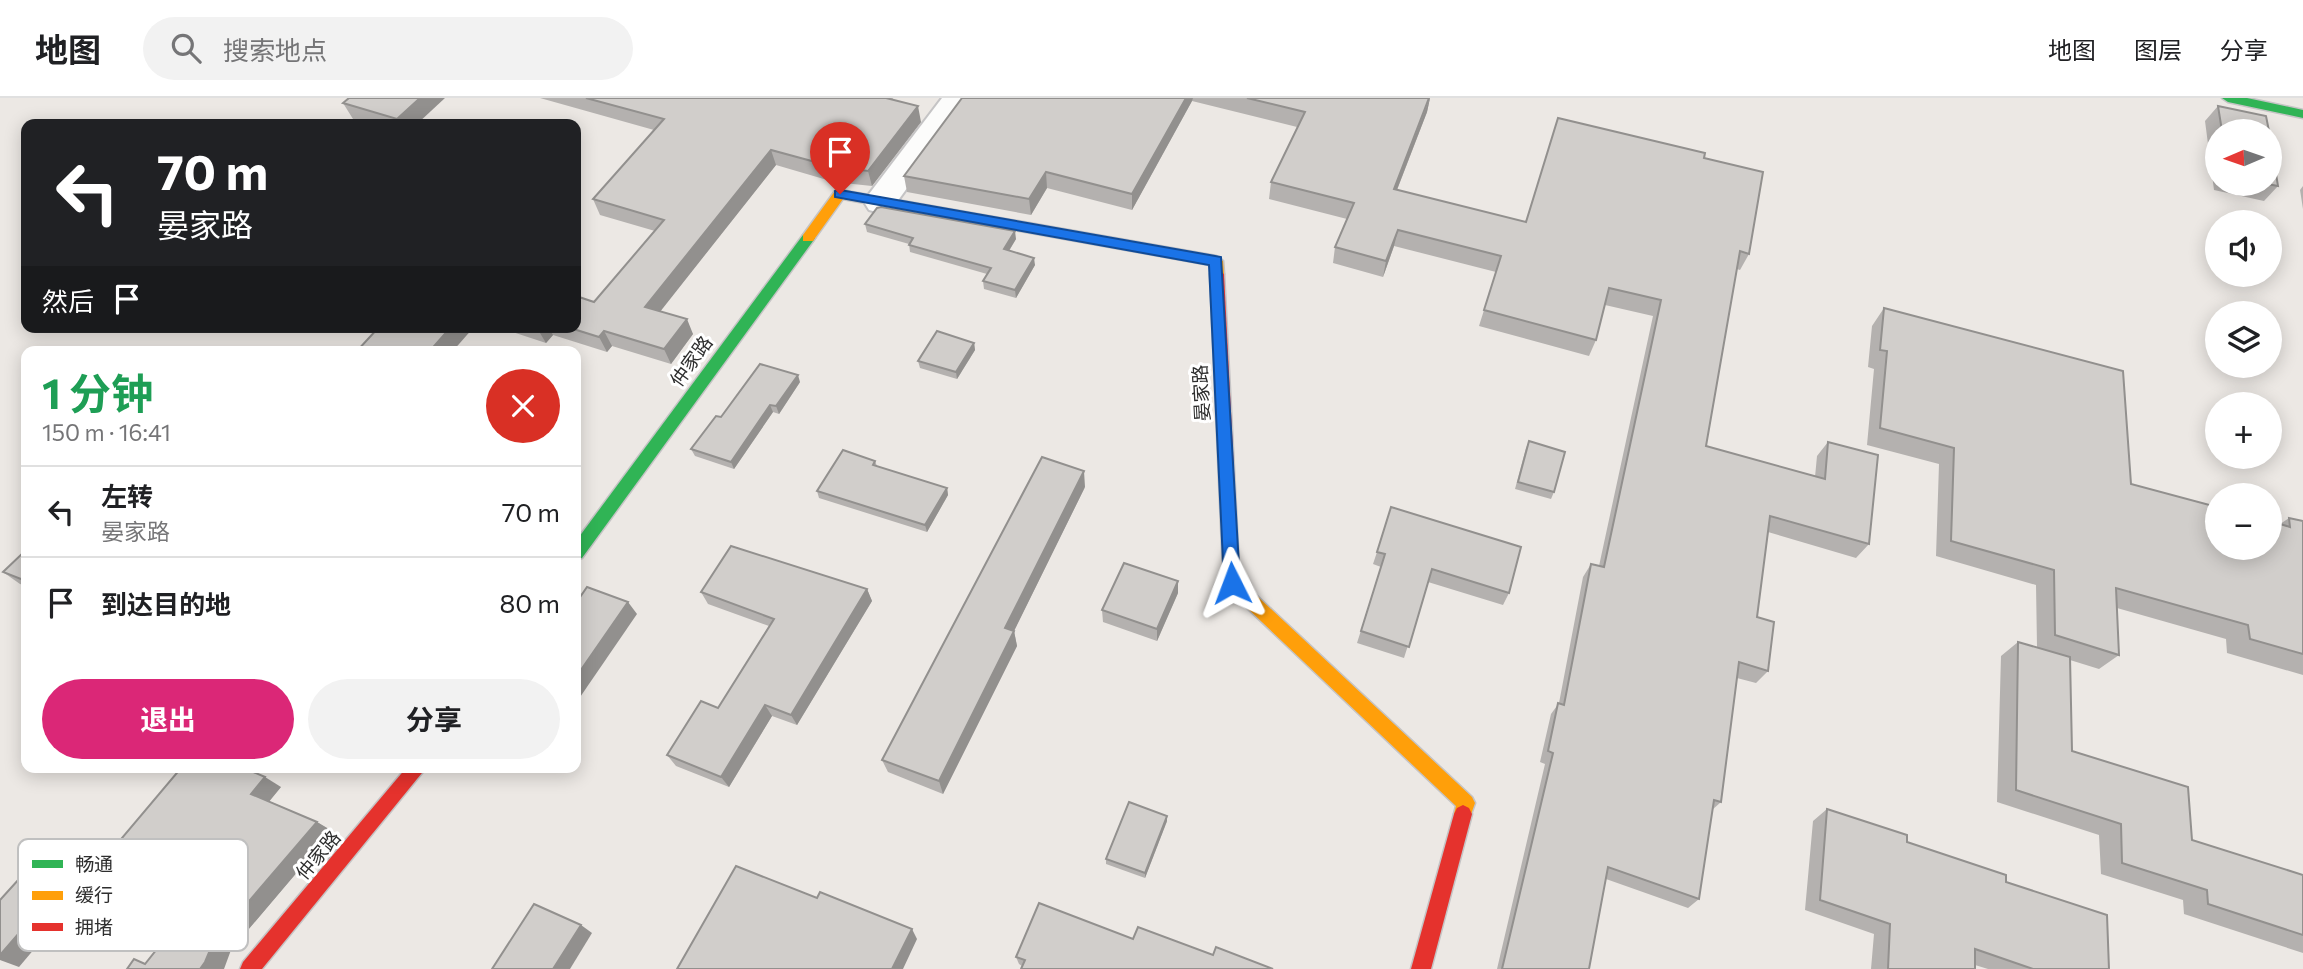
<!DOCTYPE html>
<html lang="zh">
<meta charset="utf-8">
<style>
body{margin:0;font-family:Commissioner,"Noto Sans SC",sans-serif;background:#f2f2f2;color:#202124;height:100vh;display:flex;flex-direction:column;font-size:26px;white-space:nowrap}
*{box-sizing:border-box;margin:0}
p{font-size:23px;color:#757577}
.icon{flex:none;width:38px;height:38px;fill:none;stroke:currentColor;stroke-width:2;stroke-linecap:round;stroke-linejoin:round}
.map{position:relative;flex:1;overflow:hidden}
.side{position:absolute;left:21px;top:248px;width:560px;height:427px;display:flex;flex-direction:column;background:#fff;border-radius:14px;box-shadow:0 4px 18px #0003}
.side>*{flex:none}
.banner{position:absolute;left:21px;top:21px;width:560px;height:214px;border-radius:14px;box-shadow:0 4px 18px #0003;background:#202124;color:#fff;overflow:hidden}
.needle{width:46px;rotate:268deg}
.buttons{position:absolute;left:2205px;top:21px;display:grid;gap:14px}
.buttons a{display:grid;place-items:center;width:77px;height:77px;border-radius:50%;background:#fff;box-shadow:0 4px 18px #0003;font-size:35px}
.pin{position:absolute;display:grid;place-items:center;width:60px;height:60px;color:#fff;margin:-72px -30px;border-radius:50% 50% 50% 0;rotate:-45deg;box-shadow:0 0 7px #0007}
.pin .icon{rotate:45deg}
.me{position:absolute;width:77px;margin:-38px;rotate:357deg;stroke-linejoin:round;filter:drop-shadow(0 0 5px #0008)}
.turn{display:flex;align-items:center;gap:24px;height:147px;padding:0 21px;font-size:32px}
.turn .icon{width:91px;height:91px;stroke-width:2.5}
.turn b{display:block;font-size:49px;line-height:60px}
.then{display:flex;align-items:center;height:66px;padding:0 21px;background:#0003;gap:14px;font-size:26px}
.round{display:grid;place-items:center;flex:none;width:74px;height:74px;border-radius:37px;background:#f2f2f2}
.overview{display:flex;align-items:center;justify-content:space-between;height:119px;padding:0 21px}
h1{font-size:42px;font-weight:700;line-height:52px;color:#1e9e55}
.primary-button{display:flex;gap:14px;margin-top:auto;padding:14px 21px}
.primary-button a{flex:1;height:80px;border-radius:42px;background:#db2777;color:#fff;font-size:28px;font-weight:700;line-height:80px;text-align:center}
.primary-button a+a{background:#f2f2f2;color:#202124}
ul{padding:0;list-style:none}
li{display:flex;align-items:center;gap:21px;height:91px;padding:0 21px;border-top:2px solid #e0e0e0}
li div{flex:1}
li b{display:block;font-size:26px}
li em{font-style:normal}
header{display:flex;align-items:center;gap:42px;box-sizing:border-box;height:98px;padding:0 35px;background:#fff;border-bottom:2px solid #e0e0e0}
header strong{font-size:33px}
nav{display:flex;gap:38px;margin-inline-start:auto;font-size:24px}
.search{width:490px;height:63px;background:#f2f2f2;display:flex;align-items:center;gap:18px;box-sizing:border-box;padding:0 24px;border-radius:38px;color:#757577;font-size:26px}
.map>svg:first-child{display:block}
</style>
<header>
<strong>地图</strong>
<div class="search"><svg class="icon" aria-label="search" viewBox="0 0 24 24"><circle cx="10" cy="10" r="6"/><path d="M15 15l6 6"/></svg>搜索地点</div>
<nav><a>地图</a><a>图层</a><a>分享</a></nav>
</header>
<div class="map">
<svg width="2303" height="871" viewBox="0 0 2303 871">
<rect width="100%" height="100%" fill="#ece8e4"/>
<g fill="none" stroke-linecap="round" stroke-linejoin="round">
<defs>
<path id="street" d="M 942,0 L 973,0 L 891,112 L 880,115 L 869,112 L 864,104 L 869,96 Z"/>
<g id="fast">
<path d="M 2222,0 L 2247,0 L 2303,12 L 2303,20 L 2228,4 Z"/>
<path d="M 808,135 L 815,140 L 813,143 L 582,460 L 576,462 L 576,443 L 803,137 Z"/>
</g>
<g id="slow">
<path d="M 840,92 L 1216,158 L 1223,163 L 1224,176 L 1217,181 L 1212,179 L 1210,167 L 843,101 L 813,143 L 803,143 L 803,137 L 835,93 Z"/>
<path d="M 1231,464 L 1237,466 L 1240,482 L 1472,699 L 1475,705 L 1469,722 L 1463,725 L 1457,722 L 1454,716 L 1456,708 L 1226,490 L 1223,471 L 1225,466 Z"/>
</g>
<g id="jam">
<path d="M 1217,171 L 1224,176 L 1239,471 L 1237,476 L 1231,478 L 1225,476 L 1223,471 L 1210,176 Z"/>
<path d="M 406,670 L 426,670 L 262,871 L 240,871 L 243,864 Z"/>
<path d="M 1463,707 L 1469,710 L 1472,716 L 1431,871 L 1411,871 L 1454,716 L 1457,710 Z"/>
</g>
</defs>
<use href="#street" stroke="#c5c4c5" stroke-width="4"/>
<use href="#fast" stroke="#c5c4c5" stroke-width="3"/>
<use href="#slow" stroke="#c5c4c5" stroke-width="3"/>
<use href="#jam" stroke="#c5c4c5" stroke-width="3"/>
<use href="#street" fill="#fcfcfb" fill-rule="evenodd"/>
<use href="#fast" fill="#30b455" fill-rule="evenodd"/>
<use href="#slow" fill="#ff9f0a" fill-rule="evenodd"/>
<use href="#jam" fill="#e5322d" fill-rule="evenodd"/>
</g>
<g fill="#b4b1af">
<path d="M 540,0 L 893,0 L 892,2 L 921,24 L 872,88 L 834,84 L 776,67 L 660,213 L 693,236 L 671,266 L 612,248 L 607,254 L 553,237 L 546,245 L 497,229 L 576,229 L 594,204 L 655,133 L 600,117 L 593,101 L 654,32 Z"/>
<path d="M 962,0 L 1430,0 L 1427,14 L 1397,92 L 1525,124 L 1704,60 L 1749,156 L 1740,172 L 1737,171 L 1706,348 L 1815,379 L 1817,358 L 1828,344 L 1869,446 L 1856,460 L 1768,434 L 1757,519 L 1768,573 L 1756,585 L 1737,580 L 1721,704 L 1712,712 L 1699,801 L 1688,810 L 1606,781 L 1589,871 L 1497,871 L 1545,666 L 1540,664 L 1551,616 L 1559,605 L 1583,479 L 1591,466 L 1599,468 L 1653,218 L 1605,207 L 1596,242 L 1589,258 L 1479,228 L 1496,174 L 1394,148 L 1383,179 L 1333,165 L 1335,149 L 1347,121 L 1269,101 L 1271,84 L 1297,29 L 1192,3 L 1132,112 L 1047,90 L 1031,117 L 907,94 L 904,78 Z"/>
<path d="M 343,5 L 417,26 L 373,26 L 353,21 Z"/>
<path d="M 2218,8 L 2269,33 L 2217,33 L 2217,86 L 2270,86 L 2278,88 L 2264,103 L 2214,92 L 2205,23 Z"/>
<path d="M 2303,88 L 2303,111 L 2300,92 Z"/>
<path d="M 865,126 L 1016,141 L 1009,153 L 1035,167 L 1016,200 L 984,191 L 983,183 L 987,176 L 910,154 L 909,146 L 867,134 Z"/>
<path d="M 1884,210 L 2131,386 L 2280,426 L 2289,420 L 2303,423 L 2303,577 L 2227,555 L 2226,541 L 2117,510 L 2119,557 L 2099,571 L 2070,562 L 2072,653 L 2192,742 L 2303,777 L 2303,855 L 2184,816 L 2183,802 L 2101,776 L 2099,737 L 1997,704 L 2001,558 L 2018,544 L 2037,549 L 2036,487 L 1936,458 L 1939,366 L 1867,347 L 1874,271 L 1868,269 L 1872,228 Z"/>
<path d="M 974,245 L 975,252 L 957,281 L 920,270 L 918,263 Z"/>
<path d="M 800,284 L 779,316 L 773,314 L 734,371 L 695,358 L 691,351 L 721,319 Z"/>
<path d="M 1529,343 L 1554,394 L 1551,401 L 1515,391 L 1526,350 Z"/>
<path d="M 875,363 L 877,368 L 947,390 L 948,397 L 927,434 L 819,400 L 817,393 Z"/>
<path d="M 1085,389 L 1014,533 L 1017,548 L 943,696 L 888,674 L 882,662 Z"/>
<path d="M 26,452 L 26,488 L 20,486 L 3,474 Z"/>
<path d="M 1377,454 L 1509,495 L 1503,507 L 1428,484 L 1404,560 L 1357,545 L 1381,469 L 1373,466 Z"/>
<path d="M 867,491 L 872,503 L 797,627 L 772,618 L 729,689 L 676,668 L 667,657 L 718,610 L 769,528 L 708,506 L 701,494 Z"/>
<path d="M 1178,495 L 1157,543 L 1103,524 L 1102,512 Z"/>
<path d="M 281,689 L 269,703 L 317,724 L 332,733 L 231,852 L 146,866 L 208,788 L 116,747 Z"/>
<path d="M 1827,711 L 2006,784 L 2109,871 L 1988,871 L 1975,867 L 1975,871 L 1871,871 L 1874,836 L 1805,812 L 1813,723 Z"/>
<path d="M 1167,723 L 1145,780 L 1106,766 L 1106,761 Z"/>
<path d="M 1133,841 L 1213,857 L 1022,868 L 1019,866 L 1016,859 Z"/>
</g>
<g fill="#92908e">
<path d="M 420,0 L 445,0 L 417,26 L 401,26 L 397,21 Z"/>
<path d="M 1186,0 L 1193,0 L 1192,3 L 1132,112 L 1132,96 Z"/>
<path d="M 1430,0 L 1427,14 L 1391,107 L 1394,91 Z"/>
<path d="M 918,8 L 921,24 L 872,88 L 868,73 Z"/>
<path d="M 771,52 L 776,67 L 652,224 L 645,209 Z"/>
<path d="M 1046,74 L 1047,90 L 1031,117 L 1029,101 Z"/>
<path d="M 1398,132 L 1394,148 L 1383,179 L 1386,163 Z"/>
<path d="M 1015,133 L 1016,141 L 1005,159 L 1004,151 Z"/>
<path d="M 1034,160 L 1035,167 L 1016,200 L 1015,192 Z"/>
<path d="M 687,221 L 693,236 L 671,266 L 664,251 Z"/>
<path d="M 451,229 L 474,229 L 452,254 L 429,254 Z"/>
<path d="M 538,229 L 548,229 L 553,237 L 546,245 L 537,230 Z"/>
<path d="M 604,233 L 612,248 L 607,254 L 599,239 Z"/>
<path d="M 974,245 L 975,252 L 957,281 L 956,274 Z"/>
<path d="M 798,277 L 800,284 L 779,316 L 776,308 Z"/>
<path d="M 770,307 L 773,314 L 734,371 L 731,364 Z"/>
<path d="M 1084,373 L 1085,389 L 1014,533 L 1017,548 L 943,696 L 939,683 L 1005,530 Z"/>
<path d="M 947,390 L 948,397 L 927,434 L 925,427 Z"/>
<path d="M 1178,483 L 1178,495 L 1157,543 L 1157,531 Z"/>
<path d="M 867,491 L 872,503 L 797,627 L 791,617 Z"/>
<path d="M 628,504 L 637,516 L 576,605 L 576,579 Z"/>
<path d="M 765,607 L 772,618 L 729,689 L 721,679 Z"/>
<path d="M 265,679 L 281,689 L 268,705 L 251,696 Z"/>
<path d="M 1167,718 L 1167,723 L 1145,780 L 1145,775 Z"/>
<path d="M 317,724 L 332,733 L 231,852 L 224,871 L 200,871 L 213,845 Z"/>
<path d="M 19,781 L 73,805 L 19,869 L 0,862 L 0,857 Z"/>
<path d="M 581,827 L 592,835 L 570,871 L 553,871 Z"/>
<path d="M 912,831 L 917,841 L 903,871 L 892,871 Z"/>
</g>
<g fill="#d1cecb" stroke="#92908e" stroke-width="2">
<path d="M 349,0 L 420,0 L 397,21 L 343,5 Z"/>
<path d="M 586,0 L 886,0 L 918,8 L 868,73 L 830,68 L 771,52 L 645,209 L 687,221 L 664,251 L 604,233 L 599,239 L 567,229 L 576,229 L 576,198 L 594,204 L 664,122 L 593,101 L 664,21 Z"/>
<path d="M 962,0 L 1186,0 L 1132,96 L 1046,74 L 1029,101 L 904,78 Z"/>
<path d="M 1247,0 L 1429,0 L 1394,91 L 1526,124 L 1558,20 L 1705,55 L 1704,60 L 1763,74 L 1749,156 L 1740,153 L 1706,348 L 1825,381 L 1828,344 L 1878,357 L 1869,446 L 1770,418 L 1757,519 L 1774,524 L 1768,573 L 1739,564 L 1721,704 L 1714,702 L 1699,801 L 1608,769 L 1589,871 L 1502,871 L 1553,655 L 1548,653 L 1558,605 L 1564,607 L 1591,466 L 1604,469 L 1661,202 L 1609,190 L 1596,242 L 1484,212 L 1501,158 L 1398,132 L 1386,163 L 1335,149 L 1354,105 L 1271,84 L 1305,14 Z"/>
<path d="M 2218,8 L 2266,18 L 2269,33 L 2222,33 Z"/>
<path d="M 2270,39 L 2278,88 L 2267,86 L 2270,86 Z"/>
<path d="M 881,109 L 1015,133 L 1004,151 L 1034,160 L 1015,192 L 983,183 L 991,170 L 909,147 L 913,140 L 865,126 L 877,110 Z"/>
<path d="M 1884,210 L 2123,273 L 2131,386 L 2217,409 L 2217,450 L 2270,450 L 2270,423 L 2290,429 L 2289,420 L 2303,423 L 2303,556 L 2250,541 L 2248,527 L 2116,490 L 2119,557 L 2055,537 L 2054,472 L 1951,443 L 1954,350 L 1880,330 L 1887,253 L 1880,252 Z"/>
<path d="M 379,229 L 451,229 L 429,254 L 356,254 Z"/>
<path d="M 937,233 L 974,245 L 956,274 L 918,263 Z"/>
<path d="M 760,266 L 798,277 L 776,308 L 770,307 L 731,364 L 691,351 L 716,318 L 721,319 Z"/>
<path d="M 1529,343 L 1565,354 L 1554,394 L 1518,384 Z"/>
<path d="M 843,352 L 875,363 L 873,367 L 947,390 L 925,427 L 817,393 Z"/>
<path d="M 1042,359 L 1084,373 L 1005,530 L 1014,533 L 939,683 L 882,662 Z"/>
<path d="M 1391,409 L 1521,449 L 1509,495 L 1432,471 L 1409,549 L 1361,533 L 1385,456 L 1377,454 Z"/>
<path d="M 731,448 L 867,491 L 791,617 L 765,607 L 721,679 L 667,657 L 701,603 L 718,610 L 774,521 L 701,494 Z"/>
<path d="M 26,452 L 26,483 L 3,474 Z"/>
<path d="M 1124,465 L 1178,483 L 1157,531 L 1102,512 Z"/>
<path d="M 587,489 L 628,504 L 576,579 L 576,505 Z"/>
<path d="M 2018,544 L 2070,559 L 2072,653 L 2188,689 L 2192,742 L 2303,777 L 2303,837 L 2208,806 L 2207,792 L 2122,765 L 2121,726 L 2016,692 Z"/>
<path d="M 181,670 L 244,670 L 265,679 L 251,696 L 317,724 L 213,845 L 205,864 L 200,871 L 127,871 L 134,861 L 145,866 L 208,787 L 116,747 Z"/>
<path d="M 1129,704 L 1167,718 L 1145,775 L 1106,761 Z"/>
<path d="M 1827,711 L 1907,737 L 1907,744 L 2006,777 L 2006,784 L 2107,817 L 2109,871 L 2033,871 L 1975,851 L 1975,871 L 1888,871 L 1890,826 L 1820,802 Z"/>
<path d="M 736,768 L 817,800 L 820,794 L 912,831 L 892,871 L 677,871 Z"/>
<path d="M 19,781 L 52,797 L 0,857 L 0,802 Z"/>
<path d="M 1039,805 L 1133,841 L 1138,829 L 1213,857 L 1216,849 L 1273,871 L 1021,871 L 1025,862 L 1016,859 Z"/>
<path d="M 534,806 L 581,827 L 553,871 L 492,871 Z"/>
</g>
<path fill="#1a73e8" stroke="#114b97" stroke-width="2" d="M 840,92 L 1221,159 L 1240,485 L 1238,490 L 1226,490 L 1224,485 L 1209,167 L 835,99 L 835,93 Z"/>
<g text-anchor="middle" stroke-width="6" stroke-linejoin="round" paint-order="stroke">
<g font-size="19" fill="#2e2e2e" stroke="#fff">
<text transform="translate(691 263) rotate(-54)" y="7">仲家路</text>
<text transform="translate(1201 295) rotate(-93)" y="7">晏家路</text>
<text transform="translate(318 757) rotate(-50)" y="7">仲家路</text>
</g>
</g>
<rect x="18" y="741" width="230" height="112" rx="10" fill="#fff" stroke="#c0c0c0" stroke-width="2"/>
<rect x="32" y="762" width="31" height="8" fill="#30b455"/>
<rect x="32" y="793" width="31" height="9" fill="#ff9f0a"/>
<rect x="32" y="825" width="31" height="8" fill="#e5322d"/>
<g font-size="19" fill="#2e2e2e">
<text x="75" y="773">畅通</text>
<text x="75" y="804">缓行</text>
<text x="75" y="836">拥堵</text>
</g>
</svg>
<div class="buttons">
<a><svg class="needle" viewBox="-14 -14 28 28"><path d="M0-13l5 13h-10z" fill="#e53935"/><path d="M0 13l5-13h-10z" fill="#757577"/></svg></a>
<a><svg class="icon" aria-label="sound" viewBox="0 0 24 24"><path d="M4 9h4l5-4v14l-5-4H4zM17 9q2 3 0 6"/></svg></a>
<a><svg class="icon" aria-label="layers" viewBox="0 0 24 24"><path d="M12 4l9 5-9 5-9-5zM3 14l9 5 9-5"/></svg></a>
<a>+</a>
<a>−</a>
</div>
<div class="pin" style="left:840px;top:96px;background:#d93025"><svg class="icon" aria-label="arrive" viewBox="0 0 24 24"><path d="M6 21V4h12l-3 4 3 4H6"/></svg></div>
<svg class="me" style="left:1232px;top:485px" viewBox="-20 -20 40 40"><path d="M0-17L14 15 0 8-14 15z" fill="#1a73e8" stroke="#fff" stroke-width="4"/></svg>
<div class="banner">
<div class="turn"><svg class="icon" aria-label="left" viewBox="0 0 24 24"><path d="M17 20v-9H6M10 6l-5 5 5 5"/></svg><div><b>70 m</b>晏家路</div></div>
<div class="then">然后<svg class="icon" aria-label="arrive" viewBox="0 0 24 24"><path d="M6 21V4h12l-3 4 3 4H6"/></svg></div>
</div>
<section class="side">
<div class="overview"><div><h1>1 分钟</h1><p>150 m · 16:41</p></div><a class="round" style="background:#d93025;color:#fff"><svg class="icon" aria-label="close" viewBox="0 0 24 24"><path d="M6 6l12 12M18 6L6 18"/></svg></a></div>
<ul>
<li><svg class="icon" aria-label="left" viewBox="0 0 24 24"><path d="M17 20v-9H6M10 6l-5 5 5 5"/></svg><div><b>左转</b><p>晏家路</p></div><em>70 m</em></li>
<li><svg class="icon" aria-label="arrive" viewBox="0 0 24 24"><path d="M6 21V4h12l-3 4 3 4H6"/></svg><div><b>到达目的地</b></div><em>80 m</em></li>
</ul>
<div class="primary-button"><a>退出</a><a>分享</a></div>
</section>
</div>
